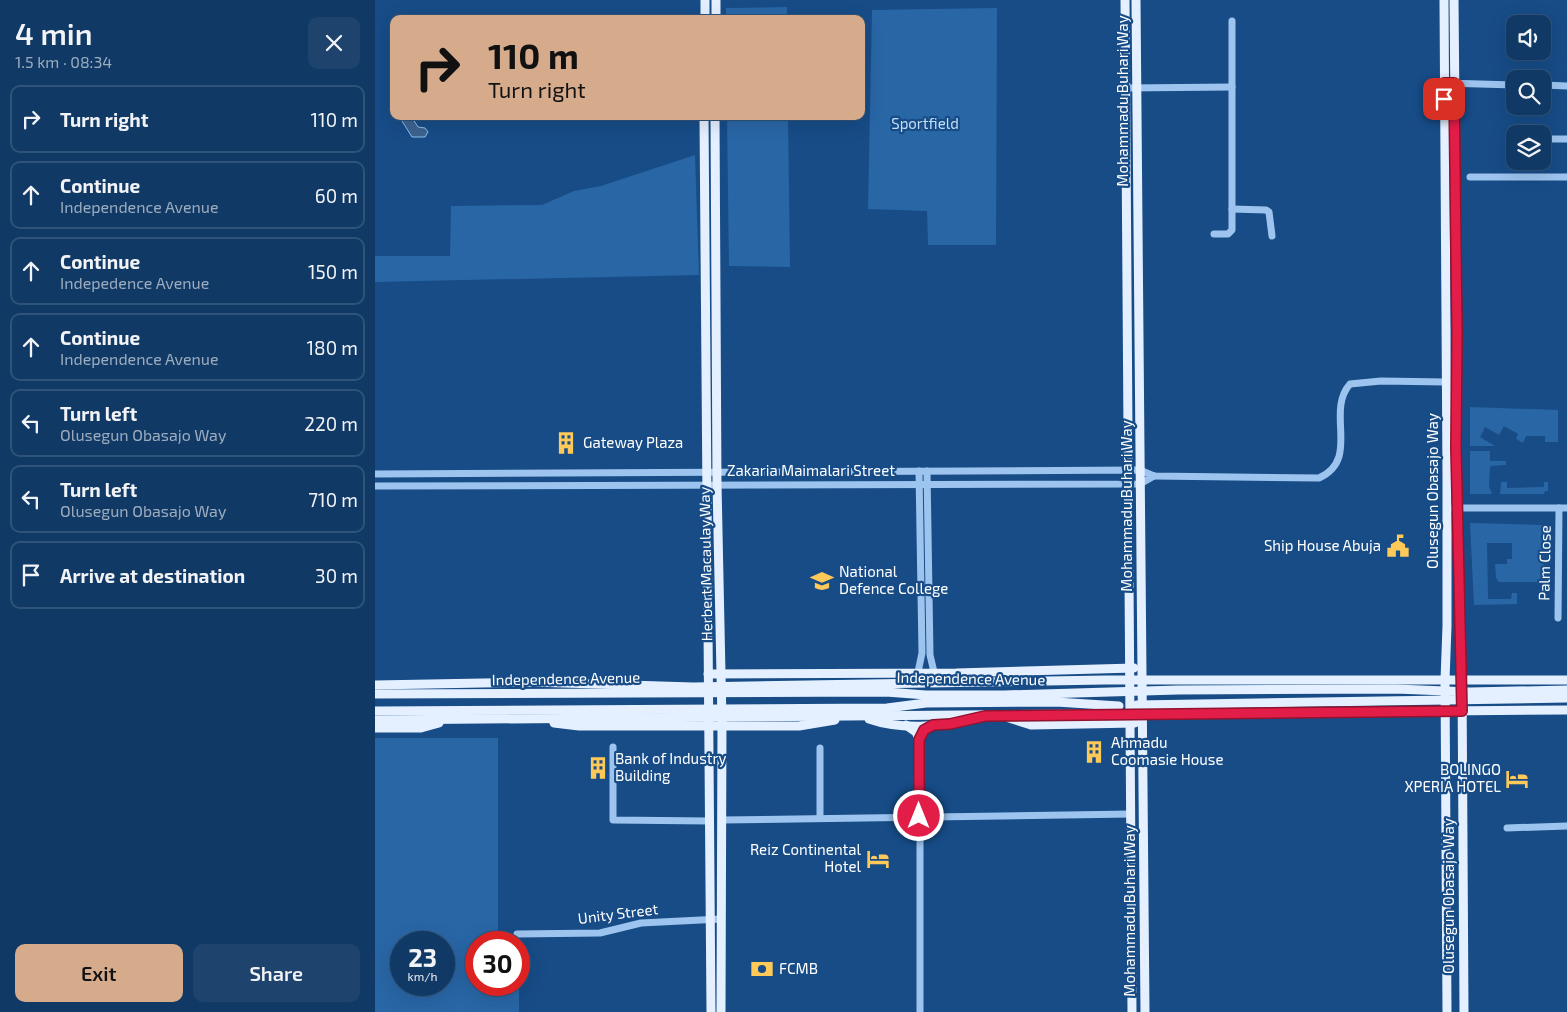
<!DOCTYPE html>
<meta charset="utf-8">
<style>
body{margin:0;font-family:"Exo 2",sans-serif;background:#1e446e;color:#f1f3f6;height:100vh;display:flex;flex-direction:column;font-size:19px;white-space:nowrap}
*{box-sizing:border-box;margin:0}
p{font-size:16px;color:#9cacbf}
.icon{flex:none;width:28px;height:28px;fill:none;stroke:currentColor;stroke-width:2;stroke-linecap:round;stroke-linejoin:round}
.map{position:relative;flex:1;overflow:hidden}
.details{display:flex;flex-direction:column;background:#113965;width:375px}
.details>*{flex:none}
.guide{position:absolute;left:15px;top:15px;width:475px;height:105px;border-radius:10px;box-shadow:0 5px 20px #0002,0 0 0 1px #305379;background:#d6ab8b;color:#111;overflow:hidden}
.tools{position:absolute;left:1131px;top:15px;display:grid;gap:10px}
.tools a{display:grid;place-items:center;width:45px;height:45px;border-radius:10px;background:#113965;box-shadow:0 5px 20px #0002,0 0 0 1px #305379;font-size:25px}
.speed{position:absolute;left:15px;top:931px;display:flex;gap:10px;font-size:25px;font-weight:700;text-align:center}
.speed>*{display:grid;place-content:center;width:65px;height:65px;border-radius:50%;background:#113965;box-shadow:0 5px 20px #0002,0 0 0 1px #305379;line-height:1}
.speed small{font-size:12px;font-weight:400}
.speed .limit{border:8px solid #d22;background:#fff;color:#111}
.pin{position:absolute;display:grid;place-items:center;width:42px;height:42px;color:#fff;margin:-21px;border-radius:10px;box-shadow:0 2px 8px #0006}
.me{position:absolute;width:55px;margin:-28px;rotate:0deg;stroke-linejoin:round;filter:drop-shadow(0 0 4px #0008)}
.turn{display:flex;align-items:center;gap:18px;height:105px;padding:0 15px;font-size:22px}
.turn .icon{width:65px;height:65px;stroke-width:2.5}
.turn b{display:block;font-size:35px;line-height:42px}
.round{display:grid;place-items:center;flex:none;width:52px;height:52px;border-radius:10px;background:#1e446e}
.headline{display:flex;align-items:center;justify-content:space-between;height:85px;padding:0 15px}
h1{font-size:30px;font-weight:600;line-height:38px}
.action{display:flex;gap:10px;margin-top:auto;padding:10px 15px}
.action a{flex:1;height:58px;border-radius:10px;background:#d6ab8b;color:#111;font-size:20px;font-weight:600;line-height:58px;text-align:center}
.action a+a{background:#1e446e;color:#f1f3f6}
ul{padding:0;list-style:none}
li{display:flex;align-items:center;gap:15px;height:68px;margin:0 10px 8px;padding:0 5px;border:2px solid #305379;border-radius:10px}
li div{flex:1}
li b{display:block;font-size:19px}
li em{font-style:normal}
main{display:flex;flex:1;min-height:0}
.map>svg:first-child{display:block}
</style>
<main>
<section class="details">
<div class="headline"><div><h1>4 min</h1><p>1.5 km · 08:34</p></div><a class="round"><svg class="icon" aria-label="close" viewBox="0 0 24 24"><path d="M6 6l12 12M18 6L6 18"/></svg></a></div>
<ul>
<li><svg class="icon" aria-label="right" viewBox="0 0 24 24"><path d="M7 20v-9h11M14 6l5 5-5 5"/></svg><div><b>Turn right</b></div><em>110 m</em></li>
<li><svg class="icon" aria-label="ahead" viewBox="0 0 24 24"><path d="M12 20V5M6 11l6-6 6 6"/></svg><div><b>Continue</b><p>Independence Avenue</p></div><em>60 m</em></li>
<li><svg class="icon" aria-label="ahead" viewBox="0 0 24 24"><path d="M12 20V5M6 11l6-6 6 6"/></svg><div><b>Continue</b><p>Indepedence Avenue</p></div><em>150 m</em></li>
<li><svg class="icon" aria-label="ahead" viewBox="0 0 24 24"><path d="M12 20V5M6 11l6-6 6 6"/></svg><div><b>Continue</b><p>Independence Avenue</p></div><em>180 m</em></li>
<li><svg class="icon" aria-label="left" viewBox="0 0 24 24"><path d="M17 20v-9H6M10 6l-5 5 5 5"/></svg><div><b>Turn left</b><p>Olusegun Obasajo Way</p></div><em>220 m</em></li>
<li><svg class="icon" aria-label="left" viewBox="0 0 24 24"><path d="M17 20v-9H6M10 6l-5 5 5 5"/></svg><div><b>Turn left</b><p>Olusegun Obasajo Way</p></div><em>710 m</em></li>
<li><svg class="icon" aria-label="arrive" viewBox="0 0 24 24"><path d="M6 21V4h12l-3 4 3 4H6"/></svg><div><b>Arrive at destination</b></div><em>30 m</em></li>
</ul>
<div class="action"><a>Exit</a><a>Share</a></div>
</section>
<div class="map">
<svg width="1192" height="1012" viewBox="0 0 1192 1012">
<rect width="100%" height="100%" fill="#174c87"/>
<g fill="#2966a6" fill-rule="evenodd">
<path d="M 412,7 L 412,19 L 351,19 L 351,8 Z"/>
<path d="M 622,8 L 621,245 L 553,245 L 552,211 L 493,209 L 497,10 Z"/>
<path d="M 352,116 L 413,116 L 415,267 L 354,266 Z"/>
<path d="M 320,155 L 324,275 L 0,282 L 0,256 L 75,256 L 76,206 L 167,205 L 199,191 L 226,186 Z"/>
<path d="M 1095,407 L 1183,410 L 1183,442 L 1170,442 L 1170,436 L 1151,436 L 1148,443 L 1141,439 L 1143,434 L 1129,426 L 1124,435 L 1110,427 L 1105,437 L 1120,446 L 1095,446 Z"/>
<path d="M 1095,451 L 1115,451 L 1115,461 L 1131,461 L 1131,465 L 1115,466 L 1114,486 L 1117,494 L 1095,494 Z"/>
<path d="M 1126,482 L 1132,482 L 1132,488 L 1169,487 L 1169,482 L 1173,482 L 1173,491 L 1170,491 L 1169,494 L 1125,494 Z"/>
<path d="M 1095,523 L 1168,525 L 1169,582 L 1124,582 L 1121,578 L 1120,564 L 1132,564 L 1132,559 L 1137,559 L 1137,543 L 1112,543 L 1113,599 L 1136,599 L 1137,593 L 1142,593 L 1142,604 L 1099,605 Z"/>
<path d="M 0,738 L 123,738 L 123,937 L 130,942 L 101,942 L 101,985 L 144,985 L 144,952 L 144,1012 L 0,1012 ZM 26,942 L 69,942 L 69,985 L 26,985 Z"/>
</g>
<path fill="#3c6490" stroke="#8fc0f0" d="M 30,116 L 36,116 L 43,127 L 50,128 L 53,132 L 50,137 L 37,137 L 27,121 Z"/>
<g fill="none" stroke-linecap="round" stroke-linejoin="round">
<g stroke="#9dc4ee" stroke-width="7">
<path d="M 1069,83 L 1140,85"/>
<path d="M 1168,85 L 1192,86"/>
<path d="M 751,88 L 857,87"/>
<path d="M 1134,139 L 1140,139"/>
<path d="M 1168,139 L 1192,139"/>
<path d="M 1095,177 L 1192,177"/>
<path d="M 857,209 L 891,210 L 894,212 L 897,236"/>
<path d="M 839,234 L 853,234 L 857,230 L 857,21"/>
<path d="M 552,471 L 555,655 L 559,672"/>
<path d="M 0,474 L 765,470 L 779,476 L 944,478 C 986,459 950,412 975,384 L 1006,381 L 1071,382"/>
<path d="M 0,486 L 765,484 L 779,476"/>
<path d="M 1072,508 L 1192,508"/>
<path d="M 1183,618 L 1184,508"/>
<path d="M 543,672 L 547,653 L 544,471"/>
<path d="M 545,741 L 545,1012"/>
<path d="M 238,747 L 238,820 L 334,821"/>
<path d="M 445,748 L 445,818"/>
<path d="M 347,820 L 756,814"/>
<path d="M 1132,828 L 1192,826"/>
<path d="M 142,934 L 225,933 L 266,923 L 346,919"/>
</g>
<g stroke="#e4efff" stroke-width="9">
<path d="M 330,0 L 330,19"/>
<path d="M 750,0 L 757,1012"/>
<path d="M 761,0 L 770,1012"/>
<path d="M 1069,0 L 1072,478 L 1072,626 L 1070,680 L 1072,1012"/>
<path d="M 1079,0 L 1082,333 L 1081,448 L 1087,679 L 1089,1012"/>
<path d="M 341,19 L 341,0"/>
<path d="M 329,116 L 336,1012"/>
<path d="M 340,116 L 342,484 L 347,721 L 346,1012"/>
<path d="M 333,674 L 581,673 L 759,668"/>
<path d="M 0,685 L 156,682 L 318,687 L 731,680 L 1192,680"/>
<path d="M 0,694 L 511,692 L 551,695 L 629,695 L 803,690 L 1021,689 L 1095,692 L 1192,690"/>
<path d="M 762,705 L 1192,698"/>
<path d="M 0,711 L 512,708 L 551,703 L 681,702 L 744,706"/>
<path d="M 634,718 L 656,725 L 760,723"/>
<path d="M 494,719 C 525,730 566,727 597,719"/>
<path d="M 0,720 L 1192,710"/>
<path d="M 179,723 L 204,726 L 424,726 L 460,720"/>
<path d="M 531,725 L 541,732 L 545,741"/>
<path d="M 0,728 L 46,728 L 64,723"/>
</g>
</g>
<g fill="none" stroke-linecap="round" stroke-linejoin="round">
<defs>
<path id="route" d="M 544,816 L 544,740 L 549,730 L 558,725 L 575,724 L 610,716 L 1087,711 L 1081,448 L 1082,332 L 1079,83 L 1069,83 L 1069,99"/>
</defs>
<use href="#route" stroke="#92132f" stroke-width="12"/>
<use href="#route" stroke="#e11d48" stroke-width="9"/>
</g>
<defs>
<symbol id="building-bare" viewBox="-9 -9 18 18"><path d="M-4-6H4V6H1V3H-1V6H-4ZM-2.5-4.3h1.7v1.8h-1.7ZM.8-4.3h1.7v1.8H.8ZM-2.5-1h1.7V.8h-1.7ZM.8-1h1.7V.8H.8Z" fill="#ffc95a" stroke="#174c87" stroke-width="2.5" paint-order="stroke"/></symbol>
<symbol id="civic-bare" viewBox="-9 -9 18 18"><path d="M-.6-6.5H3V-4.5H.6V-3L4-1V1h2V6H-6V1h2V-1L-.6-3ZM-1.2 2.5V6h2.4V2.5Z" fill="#ffc95a" stroke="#174c87" stroke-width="2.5" paint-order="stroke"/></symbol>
<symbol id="university-bare" viewBox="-9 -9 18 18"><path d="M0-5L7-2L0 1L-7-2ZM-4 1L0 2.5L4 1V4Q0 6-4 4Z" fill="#ffc95a" stroke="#174c87" stroke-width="2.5" paint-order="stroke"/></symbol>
<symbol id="hotel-bare" viewBox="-9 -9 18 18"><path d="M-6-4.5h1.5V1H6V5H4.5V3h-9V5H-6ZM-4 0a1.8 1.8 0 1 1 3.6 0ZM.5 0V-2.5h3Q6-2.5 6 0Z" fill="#ffc95a" stroke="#174c87" stroke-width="2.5" paint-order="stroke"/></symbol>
<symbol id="bank-bare" viewBox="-9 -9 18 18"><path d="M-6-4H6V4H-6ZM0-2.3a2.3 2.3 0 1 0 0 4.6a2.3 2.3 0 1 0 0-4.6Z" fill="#ffc95a" stroke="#174c87" stroke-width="2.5" paint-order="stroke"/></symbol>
</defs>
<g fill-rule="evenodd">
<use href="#building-bare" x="175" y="427" width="32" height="32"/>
<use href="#civic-bare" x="1007" y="530" width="32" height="32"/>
<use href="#university-bare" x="431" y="565" width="32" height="32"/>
<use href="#building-bare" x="703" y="736" width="32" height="32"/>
<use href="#building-bare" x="207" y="752" width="32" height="32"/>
<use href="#hotel-bare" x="1126" y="763" width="32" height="32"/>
<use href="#hotel-bare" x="487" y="843" width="32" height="32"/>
<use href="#bank-bare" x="371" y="953" width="32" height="32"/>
</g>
<g text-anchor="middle" stroke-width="4.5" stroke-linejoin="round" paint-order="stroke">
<g font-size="15" fill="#fff" stroke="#174c87">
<text transform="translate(748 101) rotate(-90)" y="5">Mohammadu Buhari Way</text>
<text x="436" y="476">Zakaria Maimalari Street</text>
<text transform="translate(1058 491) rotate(-90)" y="5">Olusegun Obasajo Way</text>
<text transform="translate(752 506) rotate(-90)" y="5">Mohammadu Buhari Way</text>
<text transform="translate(1170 563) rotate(-89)" y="5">Palm Close</text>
<text transform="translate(331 564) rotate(-91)" y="5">Herbert Macaulay Way</text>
<text transform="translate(191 679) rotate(-1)" y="5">Independence Avenue</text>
<text transform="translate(596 679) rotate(1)" y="5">Independence Avenue</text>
<text transform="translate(1074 896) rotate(-90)" y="5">Olusegun Obasajo Way</text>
<text transform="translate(755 911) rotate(-90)" y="5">Mohammadu Buhari Way</text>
<text transform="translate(243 914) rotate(-7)" y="5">Unity Street</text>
</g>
<g font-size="15" fill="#c3defa" stroke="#174c87">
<text x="550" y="129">Sportfield</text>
</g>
<g font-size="15" fill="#fff" stroke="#174c87" text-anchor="start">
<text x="208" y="448">Gateway Plaza</text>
<text x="1006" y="551" text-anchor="end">Ship House Abuja</text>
<text x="464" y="577">National<tspan x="464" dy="17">Defence College</tspan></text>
<text x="736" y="748">Ahmadu<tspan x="736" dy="17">Coomasie House</tspan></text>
<text x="240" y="764">Bank of Industry<tspan x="240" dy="17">Building</tspan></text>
<text x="1126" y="775" text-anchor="end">BOLINGO<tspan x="1126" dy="17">XPERIA HOTEL</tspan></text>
<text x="486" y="855" text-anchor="end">Reiz Continental<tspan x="486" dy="17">Hotel</tspan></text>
<text x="404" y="974">FCMB</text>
</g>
</g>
</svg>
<div class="tools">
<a><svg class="icon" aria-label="sound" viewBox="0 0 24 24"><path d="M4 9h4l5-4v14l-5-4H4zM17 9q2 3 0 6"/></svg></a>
<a><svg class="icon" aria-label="search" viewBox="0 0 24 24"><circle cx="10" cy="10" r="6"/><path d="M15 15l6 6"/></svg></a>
<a><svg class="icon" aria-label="layers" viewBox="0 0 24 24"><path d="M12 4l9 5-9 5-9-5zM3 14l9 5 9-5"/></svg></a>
</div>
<div class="speed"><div>23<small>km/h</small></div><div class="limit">30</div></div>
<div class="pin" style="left:1069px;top:99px;background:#d93025"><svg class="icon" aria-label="arrive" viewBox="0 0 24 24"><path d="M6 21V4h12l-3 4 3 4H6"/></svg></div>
<svg class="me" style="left:544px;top:816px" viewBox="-20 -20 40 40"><circle r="17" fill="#e11d48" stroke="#fff" stroke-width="3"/><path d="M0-11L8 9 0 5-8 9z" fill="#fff"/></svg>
<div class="guide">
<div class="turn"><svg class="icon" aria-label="right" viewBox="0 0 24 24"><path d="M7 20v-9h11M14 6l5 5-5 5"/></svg><div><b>110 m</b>Turn right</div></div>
</div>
</div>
</main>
